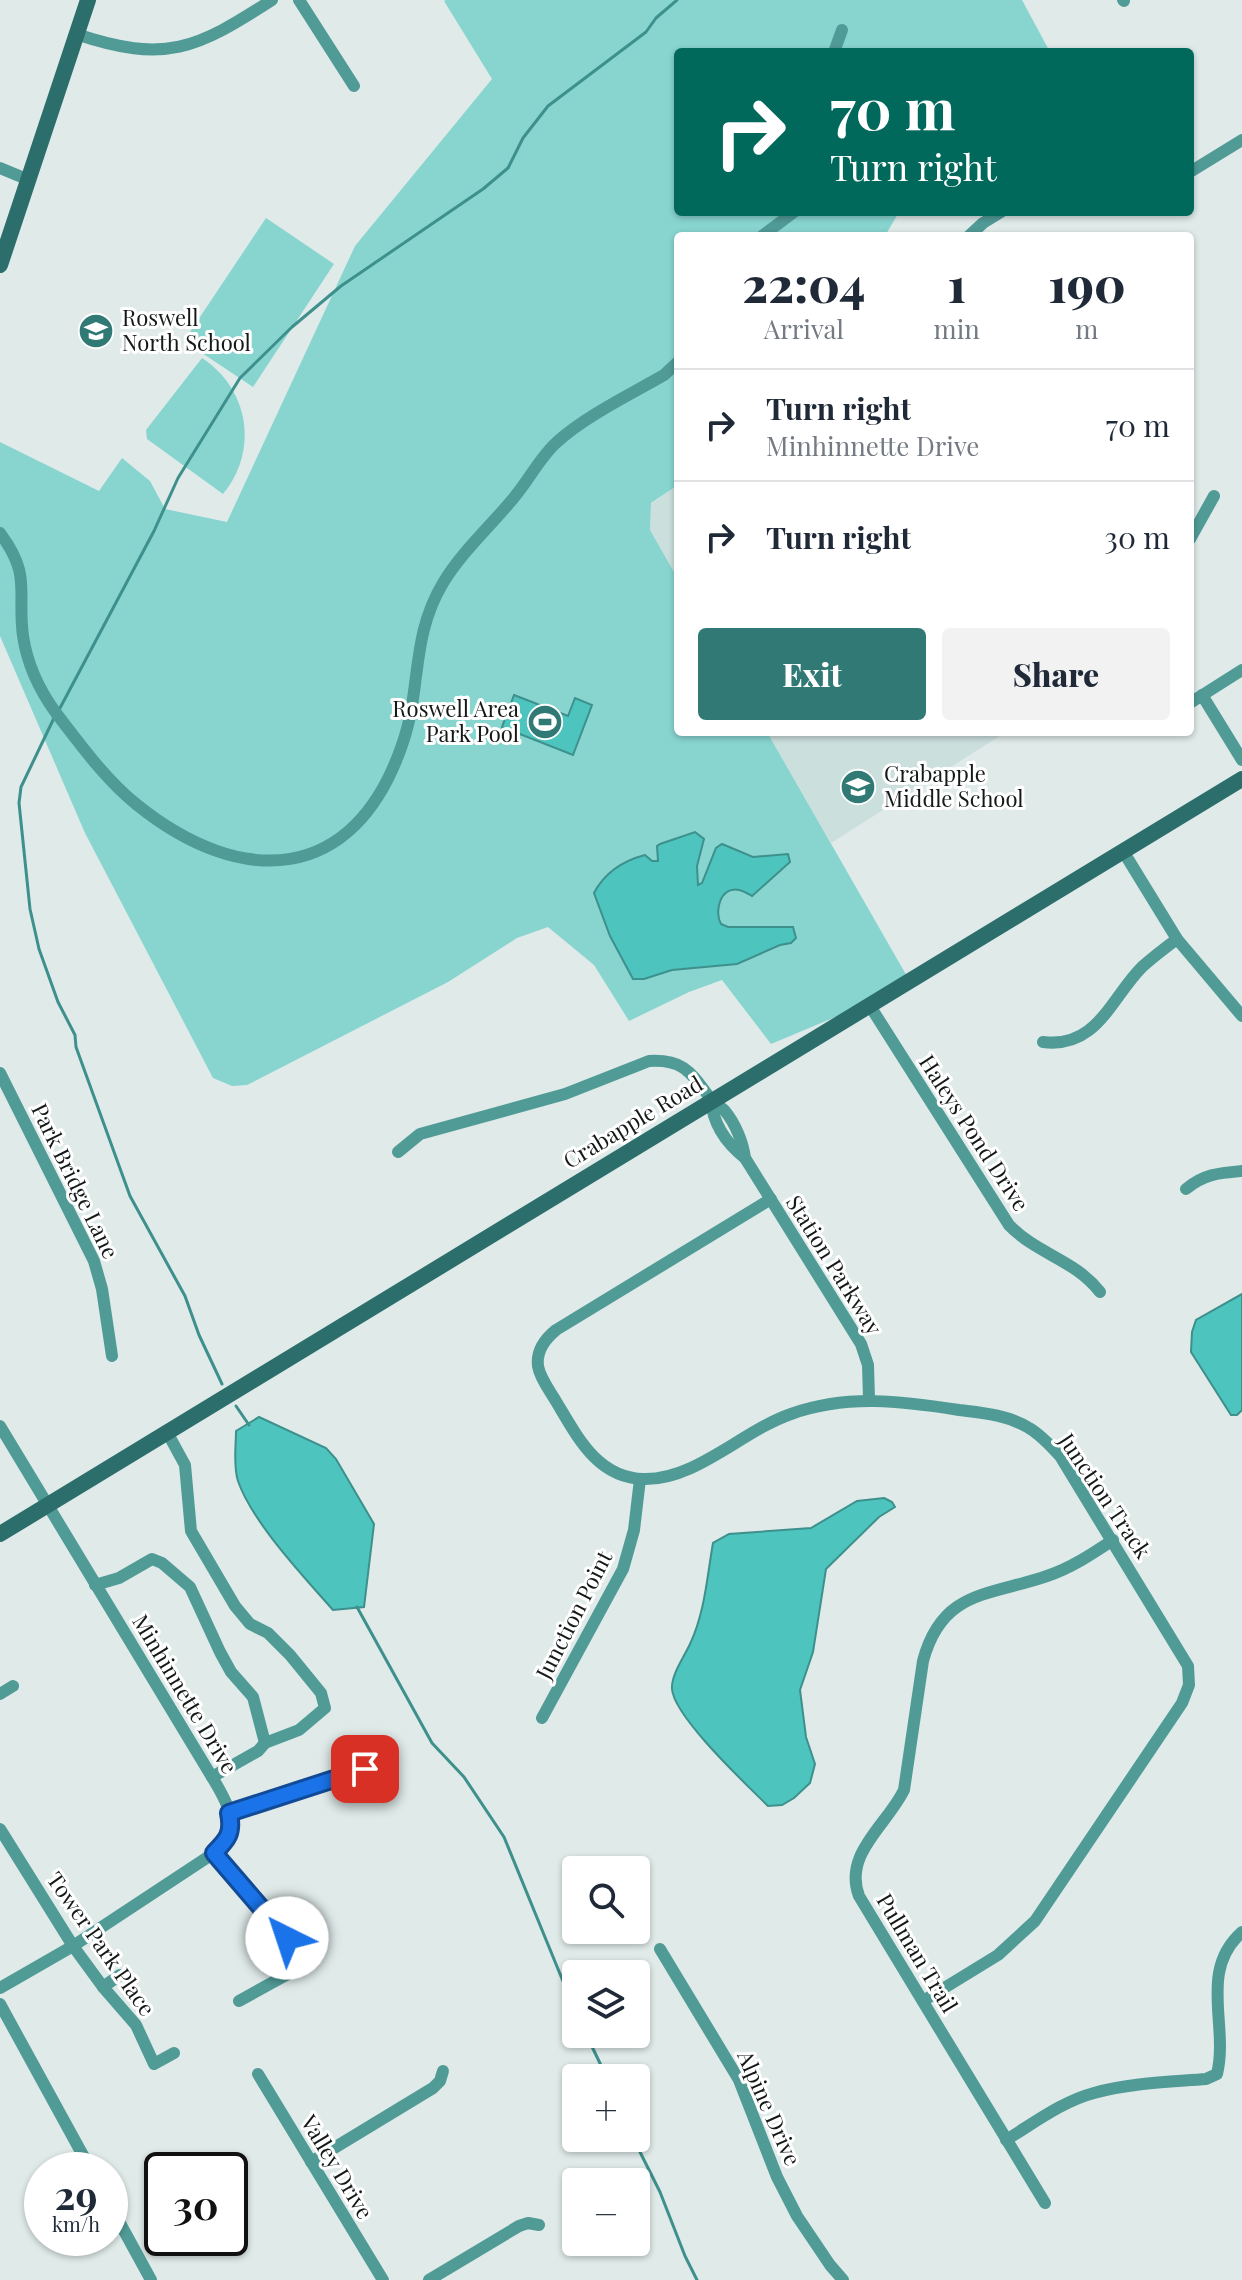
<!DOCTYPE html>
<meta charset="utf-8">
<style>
body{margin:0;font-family:"Playfair Display",serif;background:#f2f2f3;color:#1f2937;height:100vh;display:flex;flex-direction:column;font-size:30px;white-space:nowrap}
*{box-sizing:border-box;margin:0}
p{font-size:26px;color:#747a83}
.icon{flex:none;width:44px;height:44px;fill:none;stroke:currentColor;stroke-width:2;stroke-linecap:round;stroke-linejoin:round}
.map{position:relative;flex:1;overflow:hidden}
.drawer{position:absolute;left:674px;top:232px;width:520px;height:504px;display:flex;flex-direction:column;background:#fff;border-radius:8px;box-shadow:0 2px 6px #0004}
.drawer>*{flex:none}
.top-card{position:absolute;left:674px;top:48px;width:520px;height:168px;border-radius:8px;box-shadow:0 2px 6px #0004;background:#00695c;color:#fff;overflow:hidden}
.controls{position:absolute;left:562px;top:1856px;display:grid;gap:16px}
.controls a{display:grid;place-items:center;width:88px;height:88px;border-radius:8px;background:#fff;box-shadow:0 2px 6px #0004;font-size:40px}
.speed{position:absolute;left:24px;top:2152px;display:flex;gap:16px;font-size:40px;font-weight:700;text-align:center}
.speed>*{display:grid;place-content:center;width:104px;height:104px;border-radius:50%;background:#fff;box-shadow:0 2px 6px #0004;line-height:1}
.speed small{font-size:20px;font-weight:400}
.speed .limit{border:4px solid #111;border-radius:12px;background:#fff;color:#111}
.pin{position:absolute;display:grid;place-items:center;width:68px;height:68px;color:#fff;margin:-34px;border-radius:16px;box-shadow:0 4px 12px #0006}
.me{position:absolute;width:88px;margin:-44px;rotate:319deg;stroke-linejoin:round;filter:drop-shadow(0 0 6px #0008)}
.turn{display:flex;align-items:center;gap:28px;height:168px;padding:0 24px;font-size:36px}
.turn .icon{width:104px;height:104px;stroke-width:2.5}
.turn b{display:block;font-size:56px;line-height:68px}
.eta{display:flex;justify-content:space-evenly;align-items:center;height:136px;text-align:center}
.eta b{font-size:48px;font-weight:800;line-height:56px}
.cta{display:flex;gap:16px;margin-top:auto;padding:16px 24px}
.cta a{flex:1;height:92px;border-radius:8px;background:#307975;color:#fff;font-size:32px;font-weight:800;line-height:92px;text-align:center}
.cta a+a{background:#f2f2f3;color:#1f2937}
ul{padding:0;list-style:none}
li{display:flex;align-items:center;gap:24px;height:112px;padding:0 24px;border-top:2px solid #e0e1e3}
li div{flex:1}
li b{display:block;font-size:30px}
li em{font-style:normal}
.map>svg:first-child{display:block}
</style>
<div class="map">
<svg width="1242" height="2280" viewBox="0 0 1242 2280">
<rect width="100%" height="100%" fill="#dfeae9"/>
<g fill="#cbdfdd">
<path d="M 678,485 L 678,579 L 650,530 L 651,504 Z"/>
<path d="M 767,732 L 1006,732 L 831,843 Z"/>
</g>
<g fill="#88d5d0">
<path d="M 446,0 L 1022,0 L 1050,52 L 678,52 L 678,212 L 899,212 L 885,236 L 678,236 L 678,485 L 651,503 L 650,530 L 678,579 L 678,732 L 767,732 L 912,985 L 771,1044 L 722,980 L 689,992 L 629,1021 L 594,965 L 548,927 L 517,938 L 448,982 L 247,1085 L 232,1086 L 213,1078 L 85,833 L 0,636 L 0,442 L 99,491 L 122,458 L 150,481 L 165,509 L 227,522 L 355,246 L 492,79 L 444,1 Z"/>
<path d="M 266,218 L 334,264 L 253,387 L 184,341 Z"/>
<path d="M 202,358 C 249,389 259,450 223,494 L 147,439 L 146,430 Z"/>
</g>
<g fill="#4ec4be" stroke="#3d908c" stroke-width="2">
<path d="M 514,695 L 568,716 L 575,698 L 592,705 L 573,755 L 502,727 Z"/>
<path d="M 695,832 L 704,839 L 697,866 L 698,885 L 702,883 L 716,848 L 722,844 L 753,857 L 788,854 L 790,862 L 752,896 C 748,894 744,891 739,890 C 720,886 714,912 721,924 L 728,927 L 793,927 L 796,938 L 791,943 L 780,945 L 737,964 L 672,970 L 644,979 L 633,979 L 610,936 L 594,893 C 605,872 622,861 645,855 L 652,861 L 658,861 L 657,846 L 660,844 Z"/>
<path d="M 1242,1294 L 1242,1410 L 1237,1415 L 1231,1415 L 1191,1352 L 1192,1332 L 1196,1320 Z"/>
<path d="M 259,1417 L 326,1448 L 336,1459 L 374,1524 L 364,1607 L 333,1610 C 304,1577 252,1522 238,1481 C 233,1466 236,1446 236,1431 Z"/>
<path d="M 884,1498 L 892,1502 L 895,1507 L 879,1517 L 826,1569 L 813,1652 L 800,1690 L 806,1737 L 815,1764 L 810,1783 L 794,1798 L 782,1805 L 768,1806 C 747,1785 674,1717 672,1689 C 671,1675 684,1657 690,1644 C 705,1612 707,1577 713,1543 L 729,1534 L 811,1528 L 857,1501 Z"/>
</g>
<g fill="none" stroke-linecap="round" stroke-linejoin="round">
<g stroke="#3d908c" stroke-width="3">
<path d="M 60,708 L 154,531 L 178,478 L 240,378 L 292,327 L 341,286 L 483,189 L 508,168 L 523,138 L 548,106 L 646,32 L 656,18 L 677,0"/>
<path d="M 54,718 L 21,787 L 19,803 L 30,909 L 39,949 L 58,1002 L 75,1035 L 76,1047 L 130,1196 L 185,1296 L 199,1335 L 222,1384"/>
<path d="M 236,1406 L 249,1425"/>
<path d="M 357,1607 L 432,1743 L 464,1777 L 504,1837 L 576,2013"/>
<path d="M 586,2034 L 607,2078"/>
<path d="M 633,2138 L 660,2192 L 685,2256 L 697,2280"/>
</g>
<g stroke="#519b97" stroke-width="12">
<path d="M 299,0 L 354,86"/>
<path d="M 1123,0 L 1124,1"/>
<path d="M 76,34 C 166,64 196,49 272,0"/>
<path d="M 834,52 L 842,30"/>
<path d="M 0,168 L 29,180"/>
<path d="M 1190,172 L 1242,140"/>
<path d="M 762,236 L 794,212"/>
<path d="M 969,236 L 983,223 L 1001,212"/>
<path d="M 0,533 C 32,576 17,591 23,636 C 27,663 40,691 56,713 C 80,744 105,779 136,804 C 241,889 354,885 402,745 C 422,689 410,638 443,583 C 463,550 493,524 516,495 C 530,478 541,456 557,442 C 584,417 631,394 664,375 L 678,362"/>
<path d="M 1190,539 L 1214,496"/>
<path d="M 1202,695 L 1242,760"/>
<path d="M 1190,703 L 1242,670"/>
<path d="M 1123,851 L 1177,939 L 1242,1016"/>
<path d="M 870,1006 L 1009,1225 C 1038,1255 1074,1259 1100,1292"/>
<path d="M 1043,1042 C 1097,1049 1111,998 1142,967 C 1153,957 1165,948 1177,939"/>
<path d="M 0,1073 L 94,1261 L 102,1289 L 112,1356"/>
<path d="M 711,1100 C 713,1124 726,1143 745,1158"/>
<path d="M 398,1152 L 420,1134 L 565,1094 L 649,1061 C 684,1059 691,1073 710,1098 C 714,1103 720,1106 725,1111 C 735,1123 743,1142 745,1158 L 861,1344 L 868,1365 L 869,1399"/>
<path d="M 1186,1189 C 1204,1174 1219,1173 1242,1171"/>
<path d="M 771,1199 L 556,1330 C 545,1339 536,1350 538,1366 C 540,1379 551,1392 557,1403 C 578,1438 598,1478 644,1479 C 696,1480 742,1431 791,1414 C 847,1394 902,1401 959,1410 C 983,1413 1008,1415 1029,1428 C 1041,1435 1051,1446 1060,1456 L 1188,1666 L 1189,1685 L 1182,1703 L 1035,1921 L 998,1955 L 923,2001"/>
<path d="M 0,1426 L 212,1777 C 221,1792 239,1820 228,1839 C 225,1844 218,1849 214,1853 L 73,1946 L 0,1988"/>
<path d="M 95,1585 L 119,1578 L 152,1559 L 162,1563 L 190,1587 L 220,1652 L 231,1672 L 253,1697 L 265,1743 L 299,1730 L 325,1708 L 321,1693 L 290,1655 L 268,1633 L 250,1624 L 235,1606 L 191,1531 L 185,1465 L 167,1432"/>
<path d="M 0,1694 L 13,1686"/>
<path d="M 542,1718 L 623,1569 L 634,1530 L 640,1479"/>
<path d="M 212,1777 L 258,1751 L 265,1743"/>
<path d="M 229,1813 L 365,1769"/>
<path d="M 0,1829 L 73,1946 L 103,1987 L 136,2025 L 154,2064 L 174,2053"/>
<path d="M 214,1853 L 301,1956 L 297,1969 L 239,2001"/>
<path d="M 660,1949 L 739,2080 L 777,2177 L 797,2216 L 830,2265 L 843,2280"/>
<path d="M 103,1987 L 120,1975"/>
<path d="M 0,2004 L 91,2170"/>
<path d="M 258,2074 L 383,2280"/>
<path d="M 1006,2140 C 1034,2123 1063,2101 1094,2093 C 1130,2083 1169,2082 1206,2079 L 1217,2074 C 1229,2025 1198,1971 1242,1932"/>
<path d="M 311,2162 L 433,2088 L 440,2081 L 443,2071"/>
<path d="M 1045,2203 L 859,1896 C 843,1854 887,1825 904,1790 L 923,1661 C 942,1590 989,1596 1047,1576 C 1071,1568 1092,1554 1113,1540"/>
<path d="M 110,2205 L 151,2280"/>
<path d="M 429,2280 L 519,2226 L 528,2223 L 539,2225"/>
</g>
<g stroke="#2b6e6b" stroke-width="16">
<path d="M 0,265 L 88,0"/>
<path d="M 0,1534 L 1242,779"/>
</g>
</g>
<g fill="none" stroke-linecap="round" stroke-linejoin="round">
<defs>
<path id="route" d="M 287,1938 L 214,1853 C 228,1839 233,1833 229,1813 L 365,1769"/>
</defs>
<use href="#route" stroke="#114b97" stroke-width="20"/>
<use href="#route" stroke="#1a73e8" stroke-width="14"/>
</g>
<defs>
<symbol id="school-disc" viewBox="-11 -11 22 22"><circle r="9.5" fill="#307975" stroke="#fff"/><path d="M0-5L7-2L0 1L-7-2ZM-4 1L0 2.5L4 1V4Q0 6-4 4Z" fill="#fff"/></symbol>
<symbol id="stadium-disc" viewBox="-11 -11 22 22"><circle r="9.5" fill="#307975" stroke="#fff"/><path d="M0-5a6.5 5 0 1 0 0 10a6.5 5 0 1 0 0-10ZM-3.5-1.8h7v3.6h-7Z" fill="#fff"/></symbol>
</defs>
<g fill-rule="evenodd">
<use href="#school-disc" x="76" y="311" width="40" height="40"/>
<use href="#stadium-disc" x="525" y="702" width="40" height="40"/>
<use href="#school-disc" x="838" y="767" width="40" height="40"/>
</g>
<g text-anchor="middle" stroke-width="6" stroke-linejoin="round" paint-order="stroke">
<g font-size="22" fill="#141817" stroke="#fff" text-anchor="start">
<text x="122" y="326">Roswell<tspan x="122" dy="25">North School</tspan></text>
<text x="519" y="717" text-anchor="end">Roswell Area<tspan x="519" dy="25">Park Pool</tspan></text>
<text x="884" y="782">Crabapple<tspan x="884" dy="25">Middle School</tspan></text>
</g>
<g font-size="22" fill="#141817" stroke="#fff">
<text transform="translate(633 1122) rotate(-31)" y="8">Crabapple Road</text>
<text transform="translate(974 1133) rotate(57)" y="8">Haleys Pond Drive</text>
<text transform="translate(75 1181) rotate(64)" y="8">Park Bridge Lane</text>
<text transform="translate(834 1265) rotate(58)" y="8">Station Parkway</text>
<text transform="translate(1105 1496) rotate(56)" y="8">Junction Track</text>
<text transform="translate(574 1615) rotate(-63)" y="8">Junction Point</text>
<text transform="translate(185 1694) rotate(59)" y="8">Minhinnette Drive</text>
<text transform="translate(101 1944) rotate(55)" y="8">Tower Park Place</text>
<text transform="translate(917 1953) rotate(59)" y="8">Pullman Trail</text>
<text transform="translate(769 2108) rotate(66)" y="8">Alpine Drive</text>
<text transform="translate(337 2167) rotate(59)" y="8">Valley Drive</text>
</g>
</g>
</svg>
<div class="controls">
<a><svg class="icon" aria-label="search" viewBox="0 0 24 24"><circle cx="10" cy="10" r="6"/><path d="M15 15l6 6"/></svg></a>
<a><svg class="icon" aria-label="layers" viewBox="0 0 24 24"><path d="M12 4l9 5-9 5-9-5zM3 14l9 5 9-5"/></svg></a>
<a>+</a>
<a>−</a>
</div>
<div class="speed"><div>29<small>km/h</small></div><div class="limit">30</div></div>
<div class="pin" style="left:365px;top:1769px;background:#d93025"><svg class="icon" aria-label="arrive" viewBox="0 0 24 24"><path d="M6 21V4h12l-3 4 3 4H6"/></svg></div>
<svg class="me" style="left:287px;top:1938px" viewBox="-20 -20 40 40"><circle r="19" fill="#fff"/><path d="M0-13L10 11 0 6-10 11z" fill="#1a73e8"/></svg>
<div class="top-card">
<div class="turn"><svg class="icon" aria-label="right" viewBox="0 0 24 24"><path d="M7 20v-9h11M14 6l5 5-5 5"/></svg><div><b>70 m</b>Turn right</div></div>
</div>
<section class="drawer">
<div class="eta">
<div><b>22:04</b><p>Arrival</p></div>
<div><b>1</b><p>min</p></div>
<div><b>190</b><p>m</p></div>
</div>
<ul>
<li><svg class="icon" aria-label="right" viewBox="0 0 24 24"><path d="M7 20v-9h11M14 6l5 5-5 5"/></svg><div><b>Turn right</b><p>Minhinnette Drive</p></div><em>70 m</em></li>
<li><svg class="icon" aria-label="right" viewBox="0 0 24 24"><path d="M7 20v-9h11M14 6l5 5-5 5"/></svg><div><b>Turn right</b></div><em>30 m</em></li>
</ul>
<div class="cta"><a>Exit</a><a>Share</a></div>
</section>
</div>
